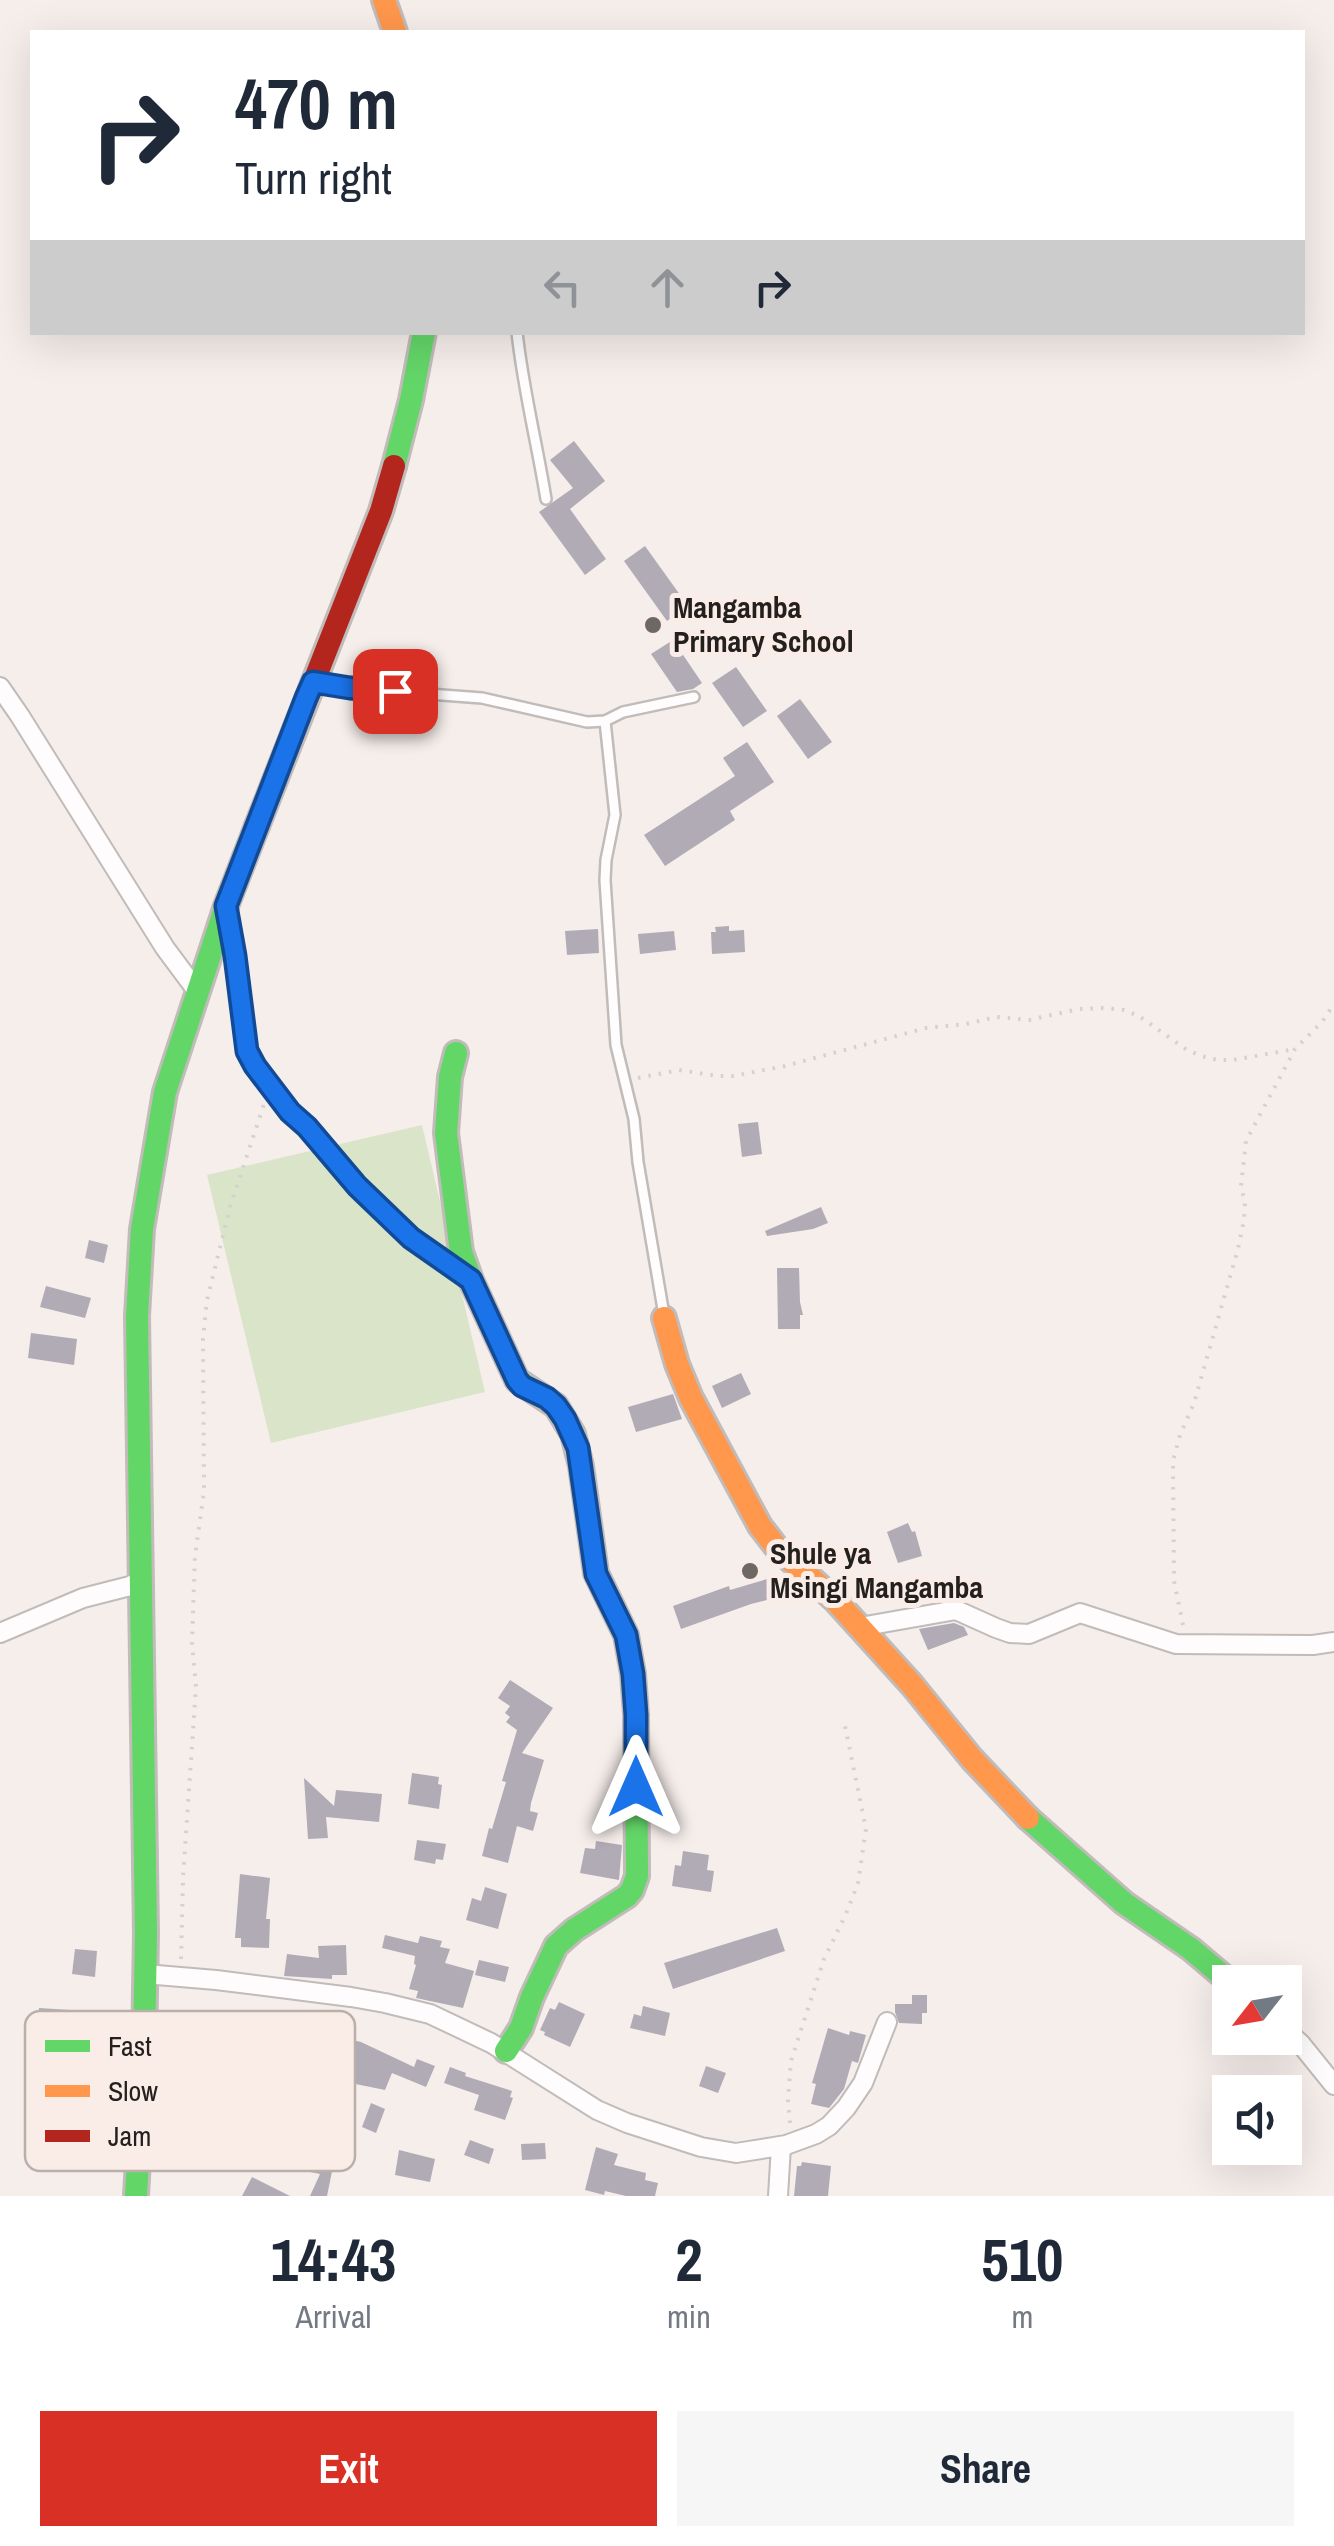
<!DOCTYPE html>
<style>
body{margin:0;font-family:"Archivo Narrow",sans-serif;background:#f6f6f7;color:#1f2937;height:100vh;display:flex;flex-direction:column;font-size:38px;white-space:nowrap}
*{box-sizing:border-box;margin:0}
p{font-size:32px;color:#747a83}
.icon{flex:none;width:55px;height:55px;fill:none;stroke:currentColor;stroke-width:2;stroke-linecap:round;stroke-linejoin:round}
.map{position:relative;height:2196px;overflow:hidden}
.details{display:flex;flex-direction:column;background:#fff;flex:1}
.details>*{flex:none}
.top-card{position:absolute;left:30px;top:30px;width:1275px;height:305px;border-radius:0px;box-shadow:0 10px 40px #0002;background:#fff;color:#1f2937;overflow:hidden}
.needle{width:65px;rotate:239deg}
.fabs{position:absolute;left:1212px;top:1965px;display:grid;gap:20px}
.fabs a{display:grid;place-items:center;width:90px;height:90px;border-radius:0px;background:#fff;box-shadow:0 10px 40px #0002;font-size:50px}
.pin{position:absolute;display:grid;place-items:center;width:85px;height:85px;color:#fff;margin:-42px;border-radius:20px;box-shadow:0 5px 15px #0006}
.me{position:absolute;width:110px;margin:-55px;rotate:0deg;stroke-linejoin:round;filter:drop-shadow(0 0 8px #0008)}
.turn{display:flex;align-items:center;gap:35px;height:210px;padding:0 40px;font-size:45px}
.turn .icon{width:130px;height:130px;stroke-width:2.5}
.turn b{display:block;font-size:70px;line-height:85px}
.lanes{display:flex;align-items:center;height:95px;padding:0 40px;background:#0003;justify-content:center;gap:50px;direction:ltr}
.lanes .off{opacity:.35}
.eta{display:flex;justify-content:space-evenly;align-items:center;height:170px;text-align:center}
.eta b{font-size:60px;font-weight:700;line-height:70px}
.cta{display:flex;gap:20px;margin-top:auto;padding:20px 40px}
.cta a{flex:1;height:115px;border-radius:0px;background:#d93025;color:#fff;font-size:40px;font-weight:700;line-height:115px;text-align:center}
.cta a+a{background:#f6f6f7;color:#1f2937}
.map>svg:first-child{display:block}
</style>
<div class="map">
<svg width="1334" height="2196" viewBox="0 0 1334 2196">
<rect width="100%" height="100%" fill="#f6eeeb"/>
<path fill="#dae4c9" d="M 422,1125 L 485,1392 L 271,1443 L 207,1175 Z"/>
<g fill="#b1abb6">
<path d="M 574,441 L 605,481 L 570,509 L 606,559 L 585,575 L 539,512 L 573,488 L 550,460 Z"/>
<path d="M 645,546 L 688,606 L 667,621 L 624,561 Z"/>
<path d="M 673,640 L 702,683 L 693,689 L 677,692 L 651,654 Z"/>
<path d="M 736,667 L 767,711 L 743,727 L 712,683 Z"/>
<path d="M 800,699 L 832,742 L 808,759 L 777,716 Z"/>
<path d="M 747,742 L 774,782 L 730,811 L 735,820 L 665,866 L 644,835 L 735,776 L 723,758 Z"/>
<path d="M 729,926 L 729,931 L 744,930 L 745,952 L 712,954 L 711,932 L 716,932 L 715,927 Z"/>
<path d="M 598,929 L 599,953 L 567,955 L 565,931 Z"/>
<path d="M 674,931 L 676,950 L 640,954 L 638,934 Z"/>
<path d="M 758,1122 L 762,1154 L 742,1157 L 738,1124 Z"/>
<path d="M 821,1207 L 828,1223 L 813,1229 L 767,1236 L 765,1231 Z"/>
<path d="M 89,1240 L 108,1245 L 104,1263 L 85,1258 Z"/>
<path d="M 777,1268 L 799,1268 L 800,1302 L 803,1315 L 800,1315 L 800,1329 L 778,1329 Z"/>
<path d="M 46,1286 L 91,1298 L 85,1318 L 40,1307 Z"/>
<path d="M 31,1333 L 77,1339 L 74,1365 L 28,1358 Z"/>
<path d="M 741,1373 L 751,1394 L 722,1408 L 712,1386 Z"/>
<path d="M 673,1394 L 682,1419 L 636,1432 L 628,1407 Z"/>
<path d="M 908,1523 L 912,1532 L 915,1531 L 922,1556 L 898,1563 L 887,1532 Z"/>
<path d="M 784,1574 L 802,1591 L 751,1604 L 681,1629 L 673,1606 L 729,1586 L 730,1590 Z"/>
<path d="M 954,1623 L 964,1627 L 968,1635 L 928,1650 L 919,1629 Z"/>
<path d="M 510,1680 L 553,1708 L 522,1753 L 544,1760 L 531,1803 L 530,1811 L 538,1813 L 533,1831 L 517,1826 L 508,1863 L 482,1856 L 489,1828 L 492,1829 L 506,1782 L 502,1781 L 517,1730 L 506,1722 L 510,1717 L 505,1713 L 510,1706 L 498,1698 Z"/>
<path d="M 412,1773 L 439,1777 L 438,1784 L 442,1785 L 439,1809 L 408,1804 Z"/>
<path d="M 304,1778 L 334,1806 L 336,1790 L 382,1794 L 379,1822 L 326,1817 L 328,1838 L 308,1839 Z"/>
<path d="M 417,1840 L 446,1844 L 443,1860 L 436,1859 L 435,1864 L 414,1860 Z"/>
<path d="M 596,1841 L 622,1845 L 619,1880 L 580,1873 L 585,1848 L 595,1849 Z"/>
<path d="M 683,1851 L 709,1855 L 707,1870 L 714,1871 L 711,1892 L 672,1886 L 675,1865 L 681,1866 Z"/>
<path d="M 240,1874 L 270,1878 L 266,1919 L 270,1919 L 269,1948 L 241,1947 L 241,1938 L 235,1938 Z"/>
<path d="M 485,1887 L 507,1894 L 498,1929 L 466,1920 L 472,1898 L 481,1901 Z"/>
<path d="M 777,1928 L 785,1951 L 673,1989 L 664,1963 Z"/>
<path d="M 385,1935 L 418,1943 L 420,1936 L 442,1941 L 440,1947 L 450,1949 L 445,1963 L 474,1971 L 463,2008 L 416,1998 L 418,1991 L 409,1989 L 416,1965 L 414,1964 L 415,1956 L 382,1948 Z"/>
<path d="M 346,1945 L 347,1975 L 332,1975 L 332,1979 L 284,1976 L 287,1954 L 319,1958 L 318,1946 Z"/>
<path d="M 75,1949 L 97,1951 L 95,1977 L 72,1974 Z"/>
<path d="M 479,1960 L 509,1967 L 505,1982 L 475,1975 Z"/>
<path d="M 912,1995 L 927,1995 L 927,2013 L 922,2013 L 922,2024 L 899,2023 L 895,2012 L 895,2004 L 912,2004 Z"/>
<path d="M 559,2002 L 585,2014 L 570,2047 L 544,2035 L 545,2032 L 540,2030 L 550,2008 L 555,2010 Z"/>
<path d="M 643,2006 L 670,2013 L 665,2036 L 630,2028 L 634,2014 L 641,2016 Z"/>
<path d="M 39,2008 L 70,2010 L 68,2035 L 38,2033 Z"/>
<path d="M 296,2022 L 312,2027 L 311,2031 L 361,2042 L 414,2067 L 417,2059 L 435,2066 L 426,2087 L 392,2073 L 385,2090 L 336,2080 L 340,2060 L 317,2056 L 318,2047 L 279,2034 L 282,2025 L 294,2028 Z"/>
<path d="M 828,2028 L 849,2035 L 850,2031 L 866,2035 L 858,2063 L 852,2061 L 844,2089 L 829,2108 L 811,2104 L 816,2084 L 812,2083 Z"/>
<path d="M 706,2066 L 726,2073 L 718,2093 L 699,2086 Z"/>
<path d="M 450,2067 L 466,2073 L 465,2076 L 512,2091 L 510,2097 L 513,2098 L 505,2120 L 474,2110 L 479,2095 L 444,2083 Z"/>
<path d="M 371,2103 L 385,2109 L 376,2133 L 362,2127 Z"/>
<path d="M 470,2140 L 494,2149 L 489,2164 L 464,2155 Z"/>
<path d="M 545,2143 L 546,2159 L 522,2160 L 521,2144 Z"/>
<path d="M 596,2147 L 618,2154 L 614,2165 L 646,2173 L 645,2180 L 658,2183 L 655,2196 L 626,2196 L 605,2191 L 604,2195 L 585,2190 Z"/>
<path d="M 315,2148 L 336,2152 L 327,2196 L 310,2196 L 320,2174 L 310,2172 Z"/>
<path d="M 399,2150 L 435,2159 L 430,2182 L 395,2175 Z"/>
<path d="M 802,2162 L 831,2166 L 828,2196 L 794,2196 L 797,2166 L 801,2166 Z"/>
<path d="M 252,2177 L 290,2196 L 242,2196 Z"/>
</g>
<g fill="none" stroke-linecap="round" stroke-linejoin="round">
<defs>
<g id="lane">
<path d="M 517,332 C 523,389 537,443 546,499"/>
<path d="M 316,682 L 349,688 L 482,698 L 587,722 L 605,721 L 623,712 L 694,697"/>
<path d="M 605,721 L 615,815 L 606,860 L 605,880 L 616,1045 L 634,1119 L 638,1162 L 664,1315"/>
<path d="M 229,923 L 235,956 L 242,1028 L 247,1051 L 255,1065 L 290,1111 L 307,1127 L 357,1186 L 411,1237 L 465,1276"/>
</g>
<g id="street">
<path d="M 0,687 L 20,716 L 165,948 L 197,991"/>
<path d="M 860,1627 L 956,1610 L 996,1628 L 1010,1633 L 1029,1634 L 1080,1613 L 1176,1644 L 1313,1645 L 1334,1642"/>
<path d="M 0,1633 L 83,1598 L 130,1586 L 141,1580"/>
<path d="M 145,1974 L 216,1980 L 351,1997 L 385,2003 L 430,2014 L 491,2043 L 597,2110 L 627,2123 L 701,2147 L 736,2153 L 786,2145 L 816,2134 L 829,2126 L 846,2108 L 863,2083 L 887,2022"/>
<path d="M 1285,2030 L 1300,2043 L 1334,2085"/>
<path d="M 778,2196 L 781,2146"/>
</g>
<g id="fast">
<path d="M 394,466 L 411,400 L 424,332"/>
<path d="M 456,1053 L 450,1077 L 446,1133 L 461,1252 L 471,1280 L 517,1380 L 556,1406 L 573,1434 L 581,1466 L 596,1573 L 626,1635 L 633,1674 L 636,1715 L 637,1876 L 632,1890 L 627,1896 L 574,1930 L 556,1946 L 532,1997 L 521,2028 L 506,2051"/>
<path d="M 1028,1818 L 1124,1903 L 1191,1949 L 1230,1982"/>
<path d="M 136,2196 L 144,2051 L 146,1933 L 137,1316 L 142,1229 L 165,1092 L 226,906 L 257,826"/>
</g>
<g id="slow">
<path d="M 384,0 L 395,32"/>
<path d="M 664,1318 L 677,1364 L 691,1398 L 760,1526 L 777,1548 L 835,1600 L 912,1685 L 972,1759 L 1028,1818"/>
</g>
<path id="jam" d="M 257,826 L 381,511 L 394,466"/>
</defs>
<use href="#lane" stroke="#c1bbb9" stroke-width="14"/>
<use href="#street" stroke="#c1bbb9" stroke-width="22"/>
<use href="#fast" stroke="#c1bbb9" stroke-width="28"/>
<use href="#slow" stroke="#c1bbb9" stroke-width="28"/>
<use href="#jam" stroke="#c1bbb9" stroke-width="28"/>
<g stroke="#d3d1d1" stroke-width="4" stroke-dasharray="2.5 8" stroke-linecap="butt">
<path d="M 638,1078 L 679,1070 L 718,1076 L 733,1076 L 785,1066 L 926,1028 L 966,1024 L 996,1017 L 1029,1020 L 1079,1009 L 1102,1008 L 1124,1010 L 1139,1016 L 1187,1050 L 1201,1056 L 1218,1060 L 1233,1060 L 1295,1049"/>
<path d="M 1183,1625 L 1174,1581 L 1173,1461 L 1180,1435 L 1194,1403 L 1238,1249 L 1244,1220 L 1245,1203 L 1241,1186 L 1246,1141 L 1295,1049 L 1322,1022 L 1334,1004"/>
<path d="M 181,1959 L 183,1878 L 196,1687 L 192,1643 L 195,1556 L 204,1491 L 203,1339 L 207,1300 L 230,1207 L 266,1098"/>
<path d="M 790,2123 L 788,2100 L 791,2061 L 824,1959 L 846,1914 L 858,1883 L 866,1829 L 844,1721"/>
</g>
<use href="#lane" stroke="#fefcfc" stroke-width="9"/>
<use href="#street" stroke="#fefcfc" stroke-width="18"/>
<use href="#fast" stroke="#63d668" stroke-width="22"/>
<use href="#slow" stroke="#ff974d" stroke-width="22"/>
<use href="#jam" stroke="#b3261e" stroke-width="22"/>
</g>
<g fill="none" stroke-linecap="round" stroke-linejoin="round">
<defs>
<path id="route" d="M 395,691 L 350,688 L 313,682 L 306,698 L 226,906 L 235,956 L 247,1051 L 255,1066 L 290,1112 L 307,1127 L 357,1186 L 411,1238 L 471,1280 L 517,1380 L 522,1386 L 547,1398 L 556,1406 L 565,1419 L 578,1448 L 596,1574 L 626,1635 L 633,1674 L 636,1715 L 636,1787"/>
</defs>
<use href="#route" stroke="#114b97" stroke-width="25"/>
<use href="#route" stroke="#1a73e8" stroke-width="18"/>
</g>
<g fill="#6e6865" stroke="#faede7" stroke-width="4">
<circle cx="653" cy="625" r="10"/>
<circle cx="750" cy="1571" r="10"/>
</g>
<g text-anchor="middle" stroke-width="10" stroke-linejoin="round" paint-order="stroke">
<g font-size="30" font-weight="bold" fill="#24201d" stroke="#faede7" text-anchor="start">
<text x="673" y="618">Mangamba<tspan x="673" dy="34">Primary School</tspan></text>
<text x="770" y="1564">Shule ya<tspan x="770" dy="34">Msingi Mangamba</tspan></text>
</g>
</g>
<rect x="25" y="2011" width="330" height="160" rx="15" fill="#faede7" stroke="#bab0aa" stroke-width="2.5"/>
<rect x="45" y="2040" width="45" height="12" fill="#63d668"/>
<rect x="45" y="2085" width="45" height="12" fill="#ff974d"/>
<rect x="45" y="2130" width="45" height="12" fill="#b3261e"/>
<g font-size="28" fill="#24201d">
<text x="108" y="2056">Fast</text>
<text x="108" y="2101">Slow</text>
<text x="108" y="2146">Jam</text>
</g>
</svg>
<div class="fabs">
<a><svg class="needle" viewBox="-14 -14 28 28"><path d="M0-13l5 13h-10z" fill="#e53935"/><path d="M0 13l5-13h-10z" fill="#747a83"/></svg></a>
<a><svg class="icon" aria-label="sound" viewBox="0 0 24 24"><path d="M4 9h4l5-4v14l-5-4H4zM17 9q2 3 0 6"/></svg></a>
</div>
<div class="pin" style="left:395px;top:691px;background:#d93025"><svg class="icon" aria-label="arrive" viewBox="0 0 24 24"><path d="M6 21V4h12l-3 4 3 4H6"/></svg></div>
<svg class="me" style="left:636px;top:1787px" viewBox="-20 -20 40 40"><path d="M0-17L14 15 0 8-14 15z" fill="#1a73e8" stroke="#fff" stroke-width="4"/></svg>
<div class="top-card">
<div class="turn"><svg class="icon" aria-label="right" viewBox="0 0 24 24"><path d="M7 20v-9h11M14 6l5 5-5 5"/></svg><div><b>470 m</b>Turn right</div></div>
<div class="lanes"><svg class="icon off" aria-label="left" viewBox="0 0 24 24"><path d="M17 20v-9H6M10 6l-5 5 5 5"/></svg><svg class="icon off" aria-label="ahead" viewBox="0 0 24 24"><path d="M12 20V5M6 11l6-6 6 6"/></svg><svg class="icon" aria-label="right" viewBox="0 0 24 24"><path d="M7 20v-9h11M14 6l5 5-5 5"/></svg></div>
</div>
</div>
<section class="details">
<div class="eta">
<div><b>14:43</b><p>Arrival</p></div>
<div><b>2</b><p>min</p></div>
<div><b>510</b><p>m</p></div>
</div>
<div class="cta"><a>Exit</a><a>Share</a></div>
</section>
